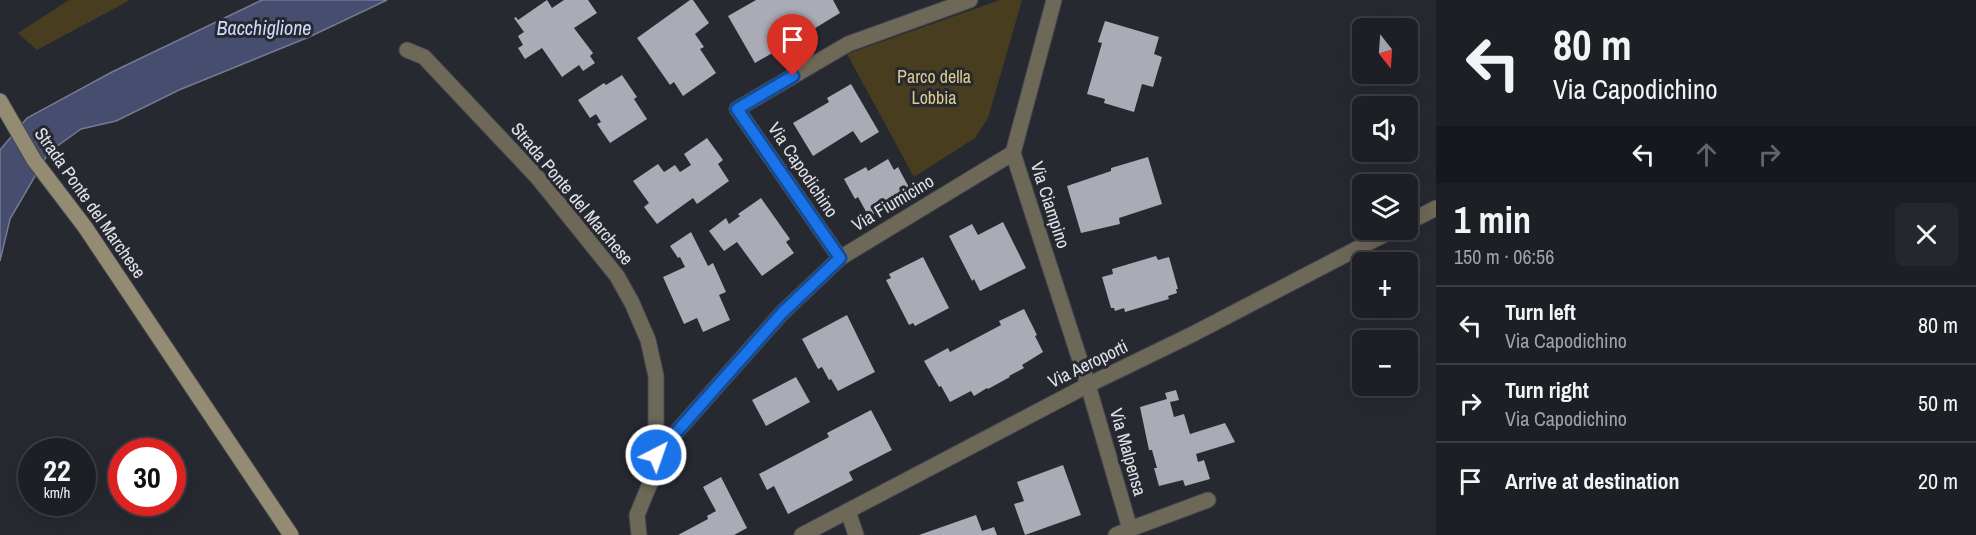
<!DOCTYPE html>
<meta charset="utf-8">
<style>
body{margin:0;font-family:"Archivo Narrow",sans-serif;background:#25272d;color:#f1f3f6;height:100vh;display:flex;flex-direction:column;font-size:22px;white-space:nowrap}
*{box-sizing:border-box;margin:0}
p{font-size:20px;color:#a0a2a7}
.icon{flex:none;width:33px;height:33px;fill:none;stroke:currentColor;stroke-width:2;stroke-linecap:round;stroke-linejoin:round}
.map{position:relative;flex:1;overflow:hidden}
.panel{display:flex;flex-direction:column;background:#1d1f25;width:540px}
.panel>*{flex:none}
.top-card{background:#1d1f25;color:#f1f3f6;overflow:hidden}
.needle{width:39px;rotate:163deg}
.buttons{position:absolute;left:1352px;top:18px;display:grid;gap:12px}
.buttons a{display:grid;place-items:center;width:66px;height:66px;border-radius:9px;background:#1d1f25;box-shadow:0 6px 24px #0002,0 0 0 2px #3b3d42;font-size:30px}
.speed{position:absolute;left:18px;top:438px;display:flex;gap:12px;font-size:30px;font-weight:700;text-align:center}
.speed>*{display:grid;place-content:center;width:78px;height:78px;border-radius:50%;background:#1d1f25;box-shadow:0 6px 24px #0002,0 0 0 2px #3b3d42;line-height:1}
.speed small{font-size:15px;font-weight:400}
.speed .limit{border:9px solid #d22;background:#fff;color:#111}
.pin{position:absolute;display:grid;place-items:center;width:51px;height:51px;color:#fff;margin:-62px -26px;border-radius:50% 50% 50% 0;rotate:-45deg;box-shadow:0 0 6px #0007}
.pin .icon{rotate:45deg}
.me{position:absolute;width:66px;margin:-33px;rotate:41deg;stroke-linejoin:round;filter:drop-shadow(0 0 4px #0008)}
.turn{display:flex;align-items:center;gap:21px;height:126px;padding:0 18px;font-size:27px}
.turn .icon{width:78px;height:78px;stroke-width:2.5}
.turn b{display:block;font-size:42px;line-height:51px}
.lanes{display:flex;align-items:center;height:57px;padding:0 18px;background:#0003;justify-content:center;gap:30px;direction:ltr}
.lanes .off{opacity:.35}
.round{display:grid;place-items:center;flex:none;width:63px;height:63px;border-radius:9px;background:#25272d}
.summary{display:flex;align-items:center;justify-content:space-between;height:102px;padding:0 18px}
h1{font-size:36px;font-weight:700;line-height:45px}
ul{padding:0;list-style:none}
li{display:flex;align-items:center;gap:18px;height:78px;padding:0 18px;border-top:2px solid #3b3d42}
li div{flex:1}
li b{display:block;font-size:22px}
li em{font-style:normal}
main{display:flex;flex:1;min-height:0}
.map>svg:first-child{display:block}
</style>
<main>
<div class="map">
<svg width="1436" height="535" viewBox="0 0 1436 535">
<rect width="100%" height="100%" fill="#272931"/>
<g fill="#483e1f">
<path d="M 69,0 L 130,0 L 37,50 L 18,33 Z"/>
<path d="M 1000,0 L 1022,0 L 988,118 L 975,138 L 914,177 L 847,54 Z"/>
</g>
<path fill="#464d6e" stroke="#747a92" stroke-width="1.5" d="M 262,0 L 387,0 L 309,37 L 179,90 L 116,121 L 81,129 L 49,152 L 10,219 L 0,261 L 0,150 L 27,118 L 112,72 Z"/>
<g fill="#a9abb5">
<path d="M 547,0 L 552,8 L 564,0 L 588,0 L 597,13 L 574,28 L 593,53 L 590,56 L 595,63 L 583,71 L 579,65 L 562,77 L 542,48 L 525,59 L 518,48 L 523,45 L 518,36 L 524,32 L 514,18 L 516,17 L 518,20 Z"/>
<path d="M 690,0 L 693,0 L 709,23 L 695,34 L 704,47 L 700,49 L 716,73 L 683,96 L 674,82 L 670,85 L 637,38 Z"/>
<path d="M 756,0 L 833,0 L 840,13 L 807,33 L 804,28 L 785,39 L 788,44 L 755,63 L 728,16 Z"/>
<path d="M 1105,21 L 1159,37 L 1154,54 L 1162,57 L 1153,87 L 1142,84 L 1134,112 L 1104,103 L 1105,99 L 1087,94 L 1102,43 L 1098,42 Z"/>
<path d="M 622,75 L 637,97 L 634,99 L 647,119 L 610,143 L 597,124 L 601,122 L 596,114 L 590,118 L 578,100 L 604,83 L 606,85 Z"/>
<path d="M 851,84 L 879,132 L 861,143 L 853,131 L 813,156 L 793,123 L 829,102 L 827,98 Z"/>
<path d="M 707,138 L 723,160 L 718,164 L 729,181 L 697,204 L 693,198 L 657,224 L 644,207 L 649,203 L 633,181 L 658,164 L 664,172 L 675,165 L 680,172 L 691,165 L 684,154 Z"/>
<path d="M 1148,157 L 1162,204 L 1119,218 L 1120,224 L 1081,233 L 1067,186 L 1111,171 L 1111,168 Z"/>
<path d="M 888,159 L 894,170 L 898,167 L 912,193 L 869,217 L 858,197 L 855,199 L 844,179 L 866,167 L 868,171 Z"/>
<path d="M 761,198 L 790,239 L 786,242 L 794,253 L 762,276 L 737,242 L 724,251 L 709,231 L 726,218 L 729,224 L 740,216 L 738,214 Z"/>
<path d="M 1003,222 L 1026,268 L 980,291 L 974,279 L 972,281 L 949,236 L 972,224 L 978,235 Z"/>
<path d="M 691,232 L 708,266 L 713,263 L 726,292 L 719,295 L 730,320 L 703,332 L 697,318 L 684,324 L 663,277 L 685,267 L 680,257 L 678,258 L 670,246 Z"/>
<path d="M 1156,256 L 1158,260 L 1169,257 L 1178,289 L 1176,289 L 1177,293 L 1168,296 L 1169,299 L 1125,312 L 1124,308 L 1115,311 L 1114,308 L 1111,308 L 1102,277 L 1113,274 L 1112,269 Z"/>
<path d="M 923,257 L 949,308 L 915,326 L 913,323 L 909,325 L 886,280 L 891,278 L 889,274 Z"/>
<path d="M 1024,309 L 1037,335 L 1035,336 L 1043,352 L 1022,365 L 1024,368 L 1009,376 L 1010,377 L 988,389 L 987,388 L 974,396 L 971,391 L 950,402 L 941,386 L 939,387 L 924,361 L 948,348 L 950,352 L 1001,325 L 999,321 Z"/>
<path d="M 847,315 L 875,372 L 838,391 L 831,379 L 829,380 L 822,367 L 818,369 L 802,339 Z"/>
<path d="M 796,377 L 810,402 L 766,426 L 752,400 Z"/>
<path d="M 1176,390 L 1179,400 L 1170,402 L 1174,417 L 1184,414 L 1190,434 L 1225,423 L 1235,442 L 1196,454 L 1198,462 L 1204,460 L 1210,479 L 1185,486 L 1183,480 L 1159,486 L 1154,468 L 1157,468 L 1152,450 L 1149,450 L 1140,407 L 1167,399 L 1165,393 Z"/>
<path d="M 871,410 L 892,450 L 849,472 L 853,480 L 788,514 L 774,486 L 767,490 L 759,474 L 829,437 L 827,433 Z"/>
<path d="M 1063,465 L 1081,515 L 1025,535 L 1014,504 L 1024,501 L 1017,482 Z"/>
<path d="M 721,477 L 747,528 L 734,535 L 678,535 L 708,519 L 707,516 L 716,511 L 703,487 Z"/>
<path d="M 976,515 L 982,531 L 994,527 L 997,535 L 919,535 Z"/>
</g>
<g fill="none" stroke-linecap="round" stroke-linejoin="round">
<defs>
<g id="minor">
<path d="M 1054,0 L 1013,153 L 1088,385 L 1130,529 L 1116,535"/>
<path d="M 407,50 L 424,57 L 538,178 L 617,276 L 632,303 L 648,340 L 656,376 L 656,455 L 651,481 L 637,515 L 639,535"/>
<path d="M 840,258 L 737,109 L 848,44 L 970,0"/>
<path d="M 656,455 L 782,313 L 840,258 L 1013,153"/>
<path d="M 848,511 L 856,535"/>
<path d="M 1130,529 L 1208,500"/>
</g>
<g id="tertiary">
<path d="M 1407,223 L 1436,208"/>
<path d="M 802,535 L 1088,385 L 1193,334 L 1393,230"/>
</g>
<path id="secondary" d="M 0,101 L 34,160 L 85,227 L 291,535"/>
</defs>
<use href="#minor" stroke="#45474e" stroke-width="17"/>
<use href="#tertiary" stroke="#45474e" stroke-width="17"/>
<use href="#secondary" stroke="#45474e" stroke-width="17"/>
<use href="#minor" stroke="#6d6858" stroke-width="15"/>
<use href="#tertiary" stroke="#6d6858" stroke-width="15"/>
<use href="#secondary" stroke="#938c72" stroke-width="15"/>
</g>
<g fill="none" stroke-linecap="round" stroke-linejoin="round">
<defs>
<path id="route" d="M 656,455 L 782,313 L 840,258 L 737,109 L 793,76"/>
</defs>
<use href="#route" stroke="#114b97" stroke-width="15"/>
<use href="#route" stroke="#1a73e8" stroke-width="10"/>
</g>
<g text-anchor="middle" stroke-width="6" stroke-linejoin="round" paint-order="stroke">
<g font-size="18" fill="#decb8b" stroke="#272931">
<text x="934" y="83">Parco della<tspan x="934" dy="21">Lobbia</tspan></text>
</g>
<g font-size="18" fill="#e1e2e7" stroke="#272931">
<text transform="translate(803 170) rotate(56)" y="6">Via Capodichino</text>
<text transform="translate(572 194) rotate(50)" y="6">Strada Ponte del Marchese</text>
<text transform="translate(90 203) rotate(55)" y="6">Strada Ponte del Marchese</text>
<text transform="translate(893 203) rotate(-31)" y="6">Via Fiumicino</text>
<text transform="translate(1050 205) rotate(72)" y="6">Via Ciampino</text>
<text transform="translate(1088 364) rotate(-26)" y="6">Via Aeroporti</text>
<text transform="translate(1128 452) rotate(74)" y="6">Via Malpensa</text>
</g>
<g font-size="20" font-style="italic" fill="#d1daff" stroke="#272931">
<text x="264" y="35">Bacchiglione</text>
</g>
</g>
</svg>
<div class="buttons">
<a><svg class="needle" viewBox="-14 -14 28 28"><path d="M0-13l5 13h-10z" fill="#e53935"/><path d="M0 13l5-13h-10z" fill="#a0a2a7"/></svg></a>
<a><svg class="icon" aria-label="sound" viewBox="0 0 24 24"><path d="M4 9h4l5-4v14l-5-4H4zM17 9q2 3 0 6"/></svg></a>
<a><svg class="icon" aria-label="layers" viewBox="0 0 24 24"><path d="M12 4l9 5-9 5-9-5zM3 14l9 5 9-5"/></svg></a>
<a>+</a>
<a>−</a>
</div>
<div class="speed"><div>22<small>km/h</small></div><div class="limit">30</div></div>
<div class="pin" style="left:793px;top:76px;background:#d93025"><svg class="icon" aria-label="arrive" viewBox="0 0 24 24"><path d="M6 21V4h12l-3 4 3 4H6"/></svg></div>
<svg class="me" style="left:656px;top:455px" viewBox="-20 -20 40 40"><circle r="17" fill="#1a73e8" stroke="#fff" stroke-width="3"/><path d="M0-11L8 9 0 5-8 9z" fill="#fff"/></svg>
</div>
<section class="panel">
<div class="top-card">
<div class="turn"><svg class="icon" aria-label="left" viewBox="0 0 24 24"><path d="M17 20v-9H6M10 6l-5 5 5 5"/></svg><div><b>80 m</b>Via Capodichino</div></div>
<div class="lanes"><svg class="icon" aria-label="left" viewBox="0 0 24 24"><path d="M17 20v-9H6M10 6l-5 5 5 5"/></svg><svg class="icon off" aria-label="ahead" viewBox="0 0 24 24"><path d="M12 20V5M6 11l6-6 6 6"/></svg><svg class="icon off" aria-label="right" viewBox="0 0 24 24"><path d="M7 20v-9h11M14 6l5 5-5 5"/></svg></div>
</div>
<div class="summary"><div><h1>1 min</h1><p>150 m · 06:56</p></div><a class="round"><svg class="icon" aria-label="close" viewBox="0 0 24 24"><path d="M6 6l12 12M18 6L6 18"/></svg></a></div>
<ul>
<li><svg class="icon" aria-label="left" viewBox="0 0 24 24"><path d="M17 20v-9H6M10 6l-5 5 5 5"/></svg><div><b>Turn left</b><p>Via Capodichino</p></div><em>80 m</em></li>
<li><svg class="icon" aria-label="right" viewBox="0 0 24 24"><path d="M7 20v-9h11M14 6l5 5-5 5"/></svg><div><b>Turn right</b><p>Via Capodichino</p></div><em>50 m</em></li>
<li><svg class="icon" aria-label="arrive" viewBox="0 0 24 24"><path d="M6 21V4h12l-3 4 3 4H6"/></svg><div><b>Arrive at destination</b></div><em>20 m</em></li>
</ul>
</section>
</main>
